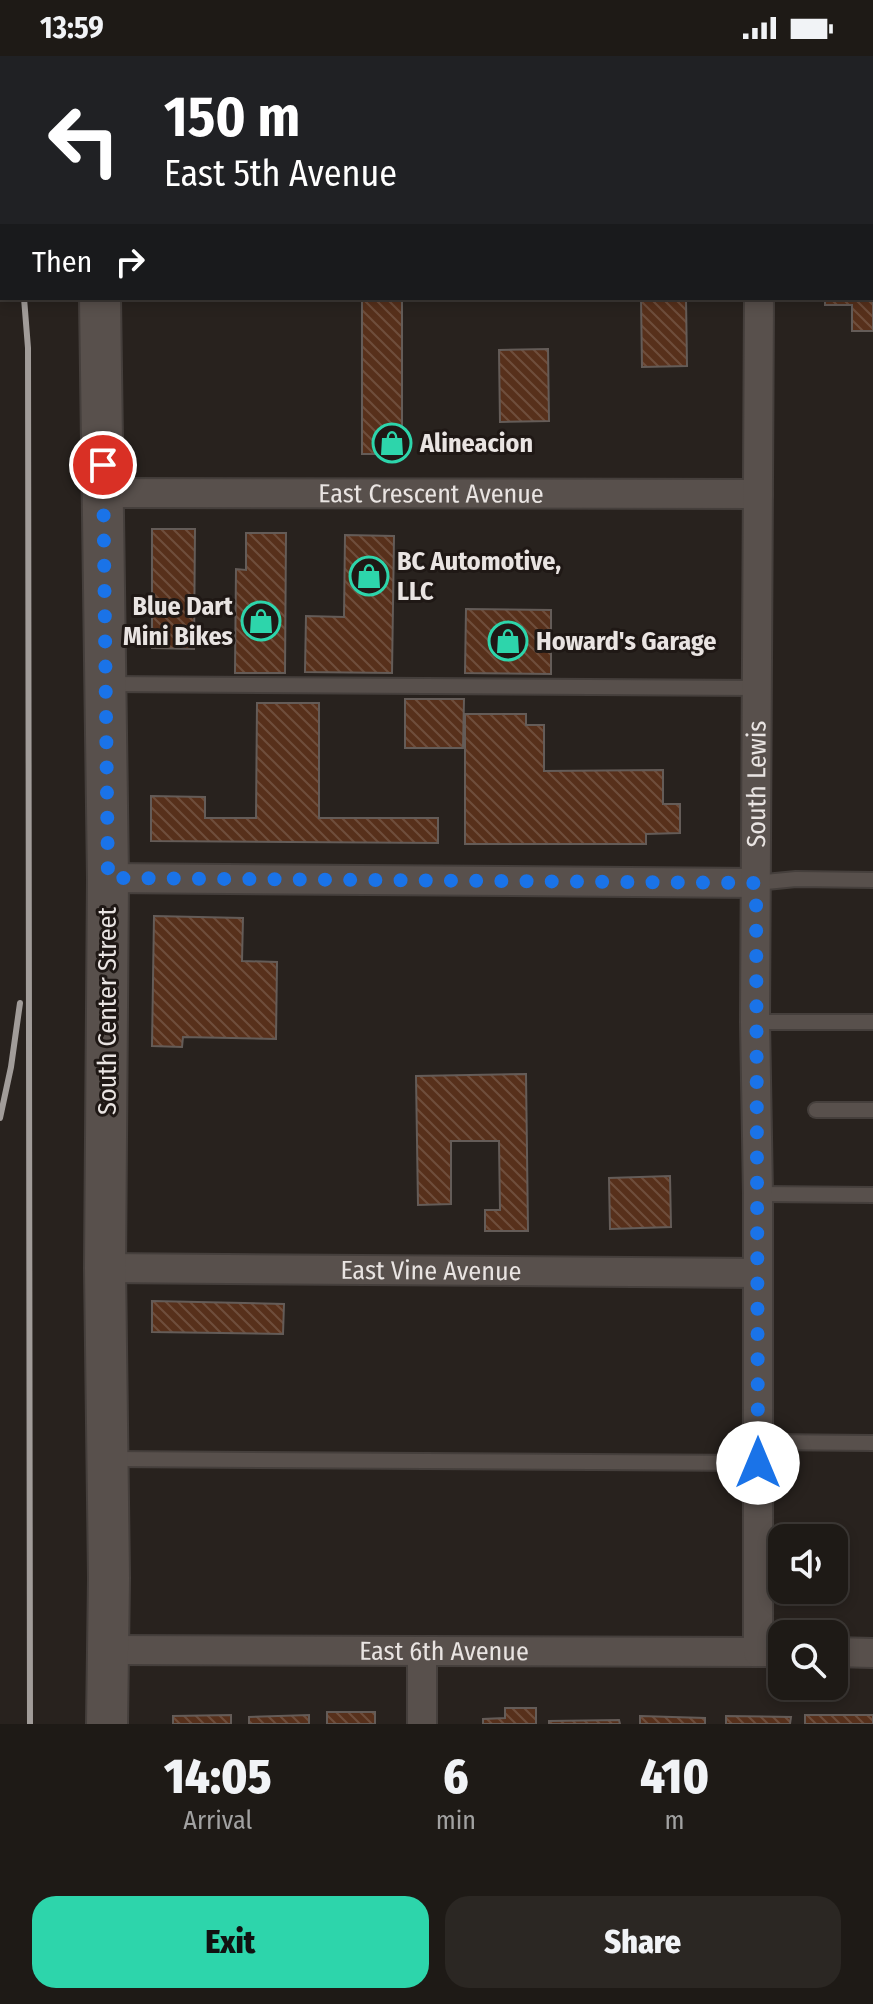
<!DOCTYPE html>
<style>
body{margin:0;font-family:"Fira Sans Condensed",sans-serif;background:#2b2723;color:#f1f3f6;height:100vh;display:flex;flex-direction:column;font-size:30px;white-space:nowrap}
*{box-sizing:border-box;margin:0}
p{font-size:26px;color:#a1a1a1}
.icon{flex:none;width:44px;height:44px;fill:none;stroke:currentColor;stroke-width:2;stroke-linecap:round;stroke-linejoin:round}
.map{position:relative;height:1668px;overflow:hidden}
.drawer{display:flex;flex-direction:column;background:#1e1a16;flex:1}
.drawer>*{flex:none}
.guide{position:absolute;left:0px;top:0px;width:874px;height:244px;box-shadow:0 4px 12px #0003,0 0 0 2px #3c3835;background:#202124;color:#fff;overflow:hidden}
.buttons{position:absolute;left:768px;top:1468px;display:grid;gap:16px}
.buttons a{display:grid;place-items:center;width:80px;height:80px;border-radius:16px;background:#1e1a16;box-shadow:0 4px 12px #0003,0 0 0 2px #3c3835;font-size:40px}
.pin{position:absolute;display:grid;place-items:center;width:68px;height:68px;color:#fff;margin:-34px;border:4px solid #fff;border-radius:50%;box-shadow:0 2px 8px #0007}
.me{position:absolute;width:88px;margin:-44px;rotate:0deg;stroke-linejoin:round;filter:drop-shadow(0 0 6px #0008)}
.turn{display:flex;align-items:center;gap:28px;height:168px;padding:0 32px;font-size:36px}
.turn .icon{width:104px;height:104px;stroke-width:2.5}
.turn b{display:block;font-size:56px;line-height:68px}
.then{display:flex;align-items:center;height:76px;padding:0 32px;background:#0003;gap:16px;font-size:30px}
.eta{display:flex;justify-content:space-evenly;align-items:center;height:136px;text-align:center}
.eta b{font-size:48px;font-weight:800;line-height:56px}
.action{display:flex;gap:16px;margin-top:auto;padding:16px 32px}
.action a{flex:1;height:92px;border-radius:24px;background:#2dd5ab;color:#111;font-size:32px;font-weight:800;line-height:92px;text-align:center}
.action a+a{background:#2b2723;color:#f1f3f6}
.status{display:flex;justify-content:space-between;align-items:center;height:56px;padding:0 40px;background:#1e1a16;direction:ltr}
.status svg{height:22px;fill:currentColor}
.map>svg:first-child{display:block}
</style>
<div class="status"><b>13:59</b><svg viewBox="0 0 49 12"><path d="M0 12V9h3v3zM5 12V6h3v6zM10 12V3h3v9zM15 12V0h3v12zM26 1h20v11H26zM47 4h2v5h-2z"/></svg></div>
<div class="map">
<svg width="873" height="1668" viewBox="0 0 873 1668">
<defs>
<pattern id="building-back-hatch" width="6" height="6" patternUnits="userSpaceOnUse" patternTransform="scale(2)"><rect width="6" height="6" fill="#57301b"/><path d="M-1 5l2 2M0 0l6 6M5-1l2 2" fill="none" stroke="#6f4e3c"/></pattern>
</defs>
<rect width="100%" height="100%" fill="#28221e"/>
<g fill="url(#building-back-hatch)" stroke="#645c58" stroke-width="2">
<path d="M 873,45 L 873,275 L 852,275 L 852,249 L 825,249 L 825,242 L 872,242 Z"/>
<rect x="362" y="242" width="40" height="156"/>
<path d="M 641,242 L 686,242 L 687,310 L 642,311 Z"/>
<path d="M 548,293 L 549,365 L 500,366 L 499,294 Z"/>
<path d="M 152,473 L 195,473 L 194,593 L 152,592 Z"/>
<path d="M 246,477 L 286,477 L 285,617 L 235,617 L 236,513 L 246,514 Z"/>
<path d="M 345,479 L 394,480 L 392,617 L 305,616 L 306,560 L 344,561 Z"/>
<path d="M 466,553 L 551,554 L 551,618 L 465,617 Z"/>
<path d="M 405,643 L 464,643 L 463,692 L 405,692 Z"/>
<path d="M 257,647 L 319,647 L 319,762 L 438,762 L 438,787 L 151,785 L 151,740 L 205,741 L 205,762 L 256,762 Z"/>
<path d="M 465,658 L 526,658 L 526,669 L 544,669 L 544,715 L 663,714 L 663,748 L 680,748 L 680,777 L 646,778 L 646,788 L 465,788 Z"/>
<path d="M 154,860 L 243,862 L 242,905 L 277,906 L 276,983 L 183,981 L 182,991 L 152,990 Z"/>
<path d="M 526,1018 L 528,1175 L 485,1175 L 485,1154 L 500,1154 L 499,1085 L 451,1085 L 451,1148 L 418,1149 L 416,1020 Z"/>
<path d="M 670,1120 L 671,1171 L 610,1173 L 609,1122 Z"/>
<path d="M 152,1245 L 284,1248 L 283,1278 L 152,1276 Z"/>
<path d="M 505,1652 L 536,1652 L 536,1668 L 483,1668 L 483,1663 L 505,1662 Z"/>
<rect x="327" y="1656" width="48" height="12"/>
<path d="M 231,1659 L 231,1668 L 173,1668 L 173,1660 Z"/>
<path d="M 309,1659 L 309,1668 L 249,1668 L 249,1661 Z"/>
<rect x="805" y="1659" width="68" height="9"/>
<path d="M 640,1660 L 705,1662 L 705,1668 L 640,1668 Z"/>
<path d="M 726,1660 L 791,1661 L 790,1668 L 726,1668 Z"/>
<path d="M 619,1664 L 620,1668 L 549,1668 L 549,1665 Z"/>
</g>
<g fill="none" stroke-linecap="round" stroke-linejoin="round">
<defs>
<g id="lane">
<path d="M 106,628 L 757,632"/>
<path d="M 756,827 L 796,823 L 873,824"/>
<path d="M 755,966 L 873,966"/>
<path d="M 816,1054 L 873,1054"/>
<path d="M 758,1138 L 873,1139"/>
<path d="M 758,1386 L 873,1387"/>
<path d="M 111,1403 L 758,1407"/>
</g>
<g id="street">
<path d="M 760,0 L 760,2"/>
<path id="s1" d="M 103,437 L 758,438"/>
<path d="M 108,822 L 756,827"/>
<path id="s2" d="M 105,1212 L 757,1217"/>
<path id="s3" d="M 108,1594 L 782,1596"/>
<path d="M 422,1595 L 422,1668"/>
<path id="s4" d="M 758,1596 L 758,1138 L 755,966 L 759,242"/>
<path d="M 834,1596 L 873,1597"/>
</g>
<g id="secondary">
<path d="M 97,0 L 97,2"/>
<path d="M 100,242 L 108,822 L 105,1212 L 109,1522 L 107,1668"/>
</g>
</defs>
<use href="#lane" stroke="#453f3c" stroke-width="18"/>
<use href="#street" stroke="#453f3c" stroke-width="32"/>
<use href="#secondary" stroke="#453f3c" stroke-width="44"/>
<use href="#lane" stroke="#58504c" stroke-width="14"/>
<use href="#street" stroke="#58504c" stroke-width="28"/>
<use href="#secondary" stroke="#58504c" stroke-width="40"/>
<g stroke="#a19c99" stroke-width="6">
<path d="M 0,107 L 2,114"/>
<path d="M 24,242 L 28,292 L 30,1668"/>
<path d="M 0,1062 L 11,1011 L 20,947"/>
</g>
</g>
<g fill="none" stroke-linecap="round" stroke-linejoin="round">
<path stroke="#1a73e8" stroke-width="14" stroke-dasharray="0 25.2" d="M 103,409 L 108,822 L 756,827 L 758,1407"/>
</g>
<defs>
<symbol id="shop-ring" viewBox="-11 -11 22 22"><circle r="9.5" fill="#1f1815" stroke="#2dd5ab" stroke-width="1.5"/><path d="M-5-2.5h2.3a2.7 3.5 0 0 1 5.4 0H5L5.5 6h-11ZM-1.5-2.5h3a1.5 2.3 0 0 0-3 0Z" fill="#2dd5ab"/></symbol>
</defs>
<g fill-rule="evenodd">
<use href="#shop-ring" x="370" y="365" width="44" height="44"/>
<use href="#shop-ring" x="347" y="498" width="44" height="44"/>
<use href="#shop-ring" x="239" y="543" width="44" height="44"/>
<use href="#shop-ring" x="486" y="563" width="44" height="44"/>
</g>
<g text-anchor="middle" stroke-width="6" stroke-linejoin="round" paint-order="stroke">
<g font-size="26" font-weight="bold" fill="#e9e4e2" stroke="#1f1815" text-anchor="start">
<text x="420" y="396">Alineacion</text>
<text x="397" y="514">BC Automotive,<tspan x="397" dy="30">LLC</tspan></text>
<text x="233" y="559" text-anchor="end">Blue Dart<tspan x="233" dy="30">Mini Bikes</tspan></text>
<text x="536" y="594">Howard's Garage</text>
</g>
<g font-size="26" fill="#e9e4e2" stroke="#1f1815">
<text dy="9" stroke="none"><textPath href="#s1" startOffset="328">East Crescent Avenue</textPath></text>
<text dy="9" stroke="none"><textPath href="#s4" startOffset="868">South Lewis</textPath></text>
<text transform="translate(107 955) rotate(-90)" y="9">South Center Street</text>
<text dy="9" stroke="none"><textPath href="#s2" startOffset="326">East Vine Avenue</textPath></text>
<text dy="9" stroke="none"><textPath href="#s3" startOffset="336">East 6th Avenue</textPath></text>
</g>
</g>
</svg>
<div class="buttons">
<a><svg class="icon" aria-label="sound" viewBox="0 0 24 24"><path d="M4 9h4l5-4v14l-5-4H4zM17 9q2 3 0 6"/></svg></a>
<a><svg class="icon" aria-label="search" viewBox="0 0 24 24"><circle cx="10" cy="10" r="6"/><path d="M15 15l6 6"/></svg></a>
</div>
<div class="pin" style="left:103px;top:409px;background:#d93025"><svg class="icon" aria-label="arrive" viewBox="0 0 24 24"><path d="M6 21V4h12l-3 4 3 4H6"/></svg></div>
<svg class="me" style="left:758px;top:1407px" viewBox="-20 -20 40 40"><circle r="19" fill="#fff"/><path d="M0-13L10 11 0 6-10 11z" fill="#1a73e8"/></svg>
<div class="guide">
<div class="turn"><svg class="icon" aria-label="left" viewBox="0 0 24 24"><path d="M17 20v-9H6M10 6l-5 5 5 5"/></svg><div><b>150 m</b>East 5th Avenue</div></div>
<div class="then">Then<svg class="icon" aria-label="right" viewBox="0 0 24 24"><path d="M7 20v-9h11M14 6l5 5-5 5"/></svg></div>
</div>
</div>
<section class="drawer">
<div class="eta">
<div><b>14:05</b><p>Arrival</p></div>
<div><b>6</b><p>min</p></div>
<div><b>410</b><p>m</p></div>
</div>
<div class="action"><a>Exit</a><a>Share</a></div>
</section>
